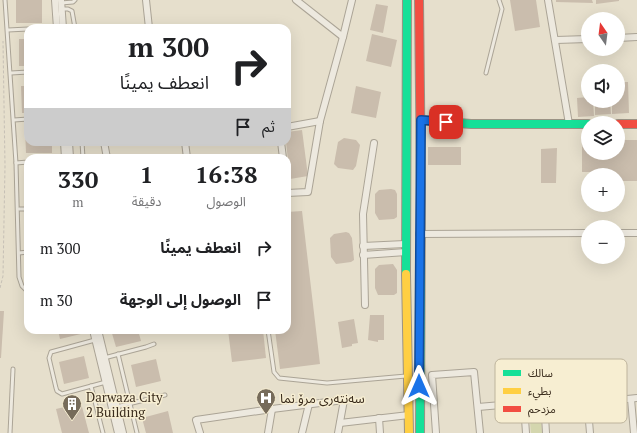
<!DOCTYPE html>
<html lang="ar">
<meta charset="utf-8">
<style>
body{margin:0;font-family:"PT Serif","Noto Sans Arabic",serif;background:#f2f2f2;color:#202124;direction:rtl;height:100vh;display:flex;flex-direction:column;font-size:15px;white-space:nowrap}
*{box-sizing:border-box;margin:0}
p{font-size:13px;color:#757577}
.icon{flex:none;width:22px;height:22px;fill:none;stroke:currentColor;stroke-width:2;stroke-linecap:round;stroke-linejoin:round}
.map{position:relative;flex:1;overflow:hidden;direction:ltr}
.details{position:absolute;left:24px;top:154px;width:267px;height:180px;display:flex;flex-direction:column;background:#fff;border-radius:12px;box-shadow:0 4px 16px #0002;direction:rtl}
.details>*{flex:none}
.guide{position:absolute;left:24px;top:24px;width:267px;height:122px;border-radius:12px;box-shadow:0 4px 16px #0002;direction:rtl;background:#fff;color:#202124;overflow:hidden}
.needle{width:26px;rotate:346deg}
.buttons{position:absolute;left:581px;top:12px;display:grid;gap:8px}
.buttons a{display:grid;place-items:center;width:44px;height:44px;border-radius:50%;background:#fff;box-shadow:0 4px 16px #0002;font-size:20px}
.pin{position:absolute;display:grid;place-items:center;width:34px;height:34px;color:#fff;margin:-17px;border-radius:8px;box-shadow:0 2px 6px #0006}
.me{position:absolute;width:44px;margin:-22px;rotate:0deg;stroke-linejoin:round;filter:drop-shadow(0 0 3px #0008)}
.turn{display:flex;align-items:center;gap:14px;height:84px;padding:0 16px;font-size:18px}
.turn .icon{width:52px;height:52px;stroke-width:2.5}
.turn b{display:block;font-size:28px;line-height:34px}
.then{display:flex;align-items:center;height:38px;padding:0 16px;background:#0003;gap:8px;font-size:15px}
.eta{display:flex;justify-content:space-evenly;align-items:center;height:68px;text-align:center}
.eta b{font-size:24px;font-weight:700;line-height:28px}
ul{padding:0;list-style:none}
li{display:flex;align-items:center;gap:12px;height:52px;padding:0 16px}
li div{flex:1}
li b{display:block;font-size:15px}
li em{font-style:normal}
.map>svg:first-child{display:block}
</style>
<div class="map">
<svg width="637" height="433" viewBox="0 0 637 433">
<rect width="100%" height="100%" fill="#e6dfcc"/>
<path fill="#d4d6ae" d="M 538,380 L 542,433 L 531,433 L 527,386 Z"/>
<g fill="#cabdad">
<rect x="16" y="0" width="26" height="23"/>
<path d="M 510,0 L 536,0 L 540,27 L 515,31 Z"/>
<path d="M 556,0 L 592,0 L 593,3 L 556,2 Z"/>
<path d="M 596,0 L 619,0 L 619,1 L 596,4 Z"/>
<path d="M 376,4 L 388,6 L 383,33 L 370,30 Z"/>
<path d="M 372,34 L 397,40 L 391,67 L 366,61 Z"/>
<rect x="19" y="39" width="9" height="27"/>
<path d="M 618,82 L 628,82 L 629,113 L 612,114 L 612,101 L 618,101 Z"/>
<path d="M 21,86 L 28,86 L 28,113 L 22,113 Z"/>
<path d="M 356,86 L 381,92 L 376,118 L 351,113 Z"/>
<path d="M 588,97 L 588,101 L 593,101 L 594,116 L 578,117 L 577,98 Z"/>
<path d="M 595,101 L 610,101 L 611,114 L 595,115 Z"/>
<path d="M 25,127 L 28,127 L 28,142 L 52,142 L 52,153 L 26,153 Z"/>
<path d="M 302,130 L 308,176 L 290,179 L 286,142 L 287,132 Z"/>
<path d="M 344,138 L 356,140 L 360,145 L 356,166 L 353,170 L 338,168 L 334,164 L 338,142 Z"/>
<path d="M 618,140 L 637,140 L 637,181 L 618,181 L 618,175 L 609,175 L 609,172 L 582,172 L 582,142 L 588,142 L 588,153 L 618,153 Z"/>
<rect x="428" y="147" width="33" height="18"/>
<path d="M 557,148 L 556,183 L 541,183 L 541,149 Z"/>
<path d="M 391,189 L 395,190 L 397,194 L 397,217 L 394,219 L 379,220 L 375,213 L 375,194 L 379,190 Z"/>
<path d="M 302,211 L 320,364 L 280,369 L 275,330 L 287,330 L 287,212 Z"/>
<path d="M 346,232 L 349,233 L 352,238 L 354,260 L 351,262 L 336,264 L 331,257 L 330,238 L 334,234 Z"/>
<path d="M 393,264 L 397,270 L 397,293 L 394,295 L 378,295 L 375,288 L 375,269 L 379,265 Z"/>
<path d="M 0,311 L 4,311 L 1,358 L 0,358 Z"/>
<path d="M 370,315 L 384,315 L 384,340 L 378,340 L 378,342 L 368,340 Z"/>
<path d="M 354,319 L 358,343 L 352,344 L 352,346 L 342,348 L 338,322 Z"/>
<path d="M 58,330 L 84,330 L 85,333 L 60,339 Z"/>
<path d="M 111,330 L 138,330 L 141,341 L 116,347 Z"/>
<path d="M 228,330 L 263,330 L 266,358 L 232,362 Z"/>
<path d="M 84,356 L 89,378 L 64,384 L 59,362 Z"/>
<path d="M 156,359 L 161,381 L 136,387 L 131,365 Z"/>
<path d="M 81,403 L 89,433 L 62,433 L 56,409 Z"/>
<path d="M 168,411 L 173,433 L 146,433 L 142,418 Z"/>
</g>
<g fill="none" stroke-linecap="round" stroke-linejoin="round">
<defs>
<g id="lane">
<path d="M 5,0 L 16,163 L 19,277 L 22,286 L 28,292"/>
<path d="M 61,3 L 73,2 L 75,0"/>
<path d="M 62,9 L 68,9 L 72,11 L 75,28"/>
<path d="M 8,30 L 28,29"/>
<path d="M 11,73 L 28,72"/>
<path d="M 486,73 L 502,9 L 499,0"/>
<path d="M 14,120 L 28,119"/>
<path d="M 82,142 L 83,158"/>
<path d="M 16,163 L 28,162"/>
<path d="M 19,209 L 28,209"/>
<path d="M 19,253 L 28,252"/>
<path d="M 268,330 L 274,372 L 279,378 L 327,383 L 406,376"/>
<path d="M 95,340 L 51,352 L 49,358 L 56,388 L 57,391 L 62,394 L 106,382"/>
<path d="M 118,354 L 137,433"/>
<path d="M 104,358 L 146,347 L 154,344"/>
<path d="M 91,386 L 103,433"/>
<path d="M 116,407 L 165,395"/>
<path d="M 10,433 L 13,369"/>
</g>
<g id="street">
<path d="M 55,0 L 57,28"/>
<path d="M 61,0 L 63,28"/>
<path d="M 146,0 L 149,28"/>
<path d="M 296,0 L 343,37"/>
<path d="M 548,0 L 569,124"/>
<path d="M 618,38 L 637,37"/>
<path d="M 556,40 L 588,39"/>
<path d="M 287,127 L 320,121"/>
<path d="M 64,142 L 65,158"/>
<path d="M 69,142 L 70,158"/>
<path d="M 104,142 L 107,158"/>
<path d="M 185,142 L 187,158"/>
<path d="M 281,142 L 283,158"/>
<path d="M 287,193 L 308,192 L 320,121 L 343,37 L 352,0"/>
<path d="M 618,233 L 637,233"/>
<path d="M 419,234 L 588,233"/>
<path d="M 363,246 L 405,244"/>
<path d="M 363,255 L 406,252"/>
<path d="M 365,305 L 363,214 L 374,143"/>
<path d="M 93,330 L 118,433"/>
<path d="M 98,330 L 123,433"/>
<path d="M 522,376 L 526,433"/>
<path d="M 631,399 L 634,433"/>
<path d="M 587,403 L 637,398"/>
<path d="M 478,407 L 524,403"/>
<path d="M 379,418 L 380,433"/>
<path d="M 340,423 L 409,415"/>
<path d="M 200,433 L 196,420 L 272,409 L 344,400 L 338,433"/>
<path d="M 268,433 L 272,409"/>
<path d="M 302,433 L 309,404"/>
<path d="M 436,433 L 432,375 L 474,372 L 480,433"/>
<path d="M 546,433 L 544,399 L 587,397 L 590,433"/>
</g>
<g id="fast">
<path d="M 421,120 L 471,124 L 588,124"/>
<path d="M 406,274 L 407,0"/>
<path d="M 420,433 L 421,186"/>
</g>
<path id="slow" d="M 406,274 L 409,433"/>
<g id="jam">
<path d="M 419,0 L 421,186"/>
<path d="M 618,124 L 637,124"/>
</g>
</defs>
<use href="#lane" stroke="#aba496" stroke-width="5"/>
<use href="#street" stroke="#aba496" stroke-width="8"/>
<use href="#fast" stroke="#9b9385" stroke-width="10"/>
<use href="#slow" stroke="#9b9385" stroke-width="10"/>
<use href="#jam" stroke="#9b9385" stroke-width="10"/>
<path stroke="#c6c0b6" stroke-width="1" stroke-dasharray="3 2" stroke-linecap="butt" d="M 0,288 L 3,276 L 5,166 L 3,41"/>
<use href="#lane" stroke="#ede9df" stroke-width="3"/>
<use href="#street" stroke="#ede9df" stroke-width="6"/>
<use href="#fast" stroke="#16e098" stroke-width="8"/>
<use href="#slow" stroke="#ffcf43" stroke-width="8"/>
<use href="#jam" stroke="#f24e42" stroke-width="8"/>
</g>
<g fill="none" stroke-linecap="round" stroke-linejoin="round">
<defs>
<path id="route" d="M 419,386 L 421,120 L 446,122"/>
</defs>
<use href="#route" stroke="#114b97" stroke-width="10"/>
<use href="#route" stroke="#1a73e8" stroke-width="7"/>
</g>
<defs>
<symbol id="hospital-pin" viewBox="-11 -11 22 30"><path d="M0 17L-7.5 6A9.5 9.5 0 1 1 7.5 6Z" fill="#766b5a" stroke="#f7eed2"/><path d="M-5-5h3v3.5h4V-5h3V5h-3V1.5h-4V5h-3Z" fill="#fff"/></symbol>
<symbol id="building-pin" viewBox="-11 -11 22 30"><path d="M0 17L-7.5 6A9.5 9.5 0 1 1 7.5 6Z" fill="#766b5a" stroke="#f7eed2"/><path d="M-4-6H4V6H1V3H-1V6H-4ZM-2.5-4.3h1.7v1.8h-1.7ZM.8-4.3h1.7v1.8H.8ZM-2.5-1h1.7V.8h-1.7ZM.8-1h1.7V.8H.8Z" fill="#fff"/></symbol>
</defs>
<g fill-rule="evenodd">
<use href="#hospital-pin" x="255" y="387" width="22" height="30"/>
<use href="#building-pin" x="61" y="393" width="22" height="30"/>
</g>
<g text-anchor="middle" stroke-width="3" stroke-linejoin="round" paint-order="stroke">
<g font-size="13" fill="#3a2c1d" stroke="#f7eed2" text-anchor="start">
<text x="86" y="402">Darwaza City<tspan x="86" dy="15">2 Building</tspan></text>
<text x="280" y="403">سەنتەرى مرۆ نما</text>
</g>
</g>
<rect x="495" y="359" width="132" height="64" rx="6" fill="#f7eed2" stroke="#beb49c" stroke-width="1"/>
<rect x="503" y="370" width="18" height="6" fill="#16e098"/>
<rect x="503" y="388" width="18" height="6" fill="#ffcf43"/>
<rect x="503" y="406" width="18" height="6" fill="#f24e42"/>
<g font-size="11" fill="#3a2c1d">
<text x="528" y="377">سالك</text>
<text x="528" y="395">بطيء</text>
<text x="528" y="413">مزدحم</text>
</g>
</svg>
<div class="buttons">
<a><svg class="needle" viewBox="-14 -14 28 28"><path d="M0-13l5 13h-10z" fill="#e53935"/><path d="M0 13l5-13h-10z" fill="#757577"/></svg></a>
<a><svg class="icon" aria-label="sound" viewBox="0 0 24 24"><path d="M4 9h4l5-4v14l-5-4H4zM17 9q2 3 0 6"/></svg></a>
<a><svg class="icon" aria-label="layers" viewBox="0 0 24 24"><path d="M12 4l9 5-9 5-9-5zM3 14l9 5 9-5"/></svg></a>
<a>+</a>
<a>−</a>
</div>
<div class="pin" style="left:446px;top:122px;background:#d93025"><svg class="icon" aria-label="arrive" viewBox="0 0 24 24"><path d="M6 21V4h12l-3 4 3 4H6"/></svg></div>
<svg class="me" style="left:419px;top:386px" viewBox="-20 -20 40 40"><path d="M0-17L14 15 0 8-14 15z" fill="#1a73e8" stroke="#fff" stroke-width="4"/></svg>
<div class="guide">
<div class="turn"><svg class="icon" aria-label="right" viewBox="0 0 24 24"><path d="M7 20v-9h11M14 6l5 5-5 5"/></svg><div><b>300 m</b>انعطف يمينًا</div></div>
<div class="then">ثم<svg class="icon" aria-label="arrive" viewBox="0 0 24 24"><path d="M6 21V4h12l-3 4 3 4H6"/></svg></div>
</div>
<section class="details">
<div class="eta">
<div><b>16:38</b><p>الوصول</p></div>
<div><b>1</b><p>دقيقة</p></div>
<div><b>330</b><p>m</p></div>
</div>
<ul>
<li><svg class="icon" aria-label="right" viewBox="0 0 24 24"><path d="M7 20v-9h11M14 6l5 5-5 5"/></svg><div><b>انعطف يمينًا</b></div><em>300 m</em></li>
<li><svg class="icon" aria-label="arrive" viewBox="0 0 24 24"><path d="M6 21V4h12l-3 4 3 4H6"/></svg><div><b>الوصول إلى الوجهة</b></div><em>30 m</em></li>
</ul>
</section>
</div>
